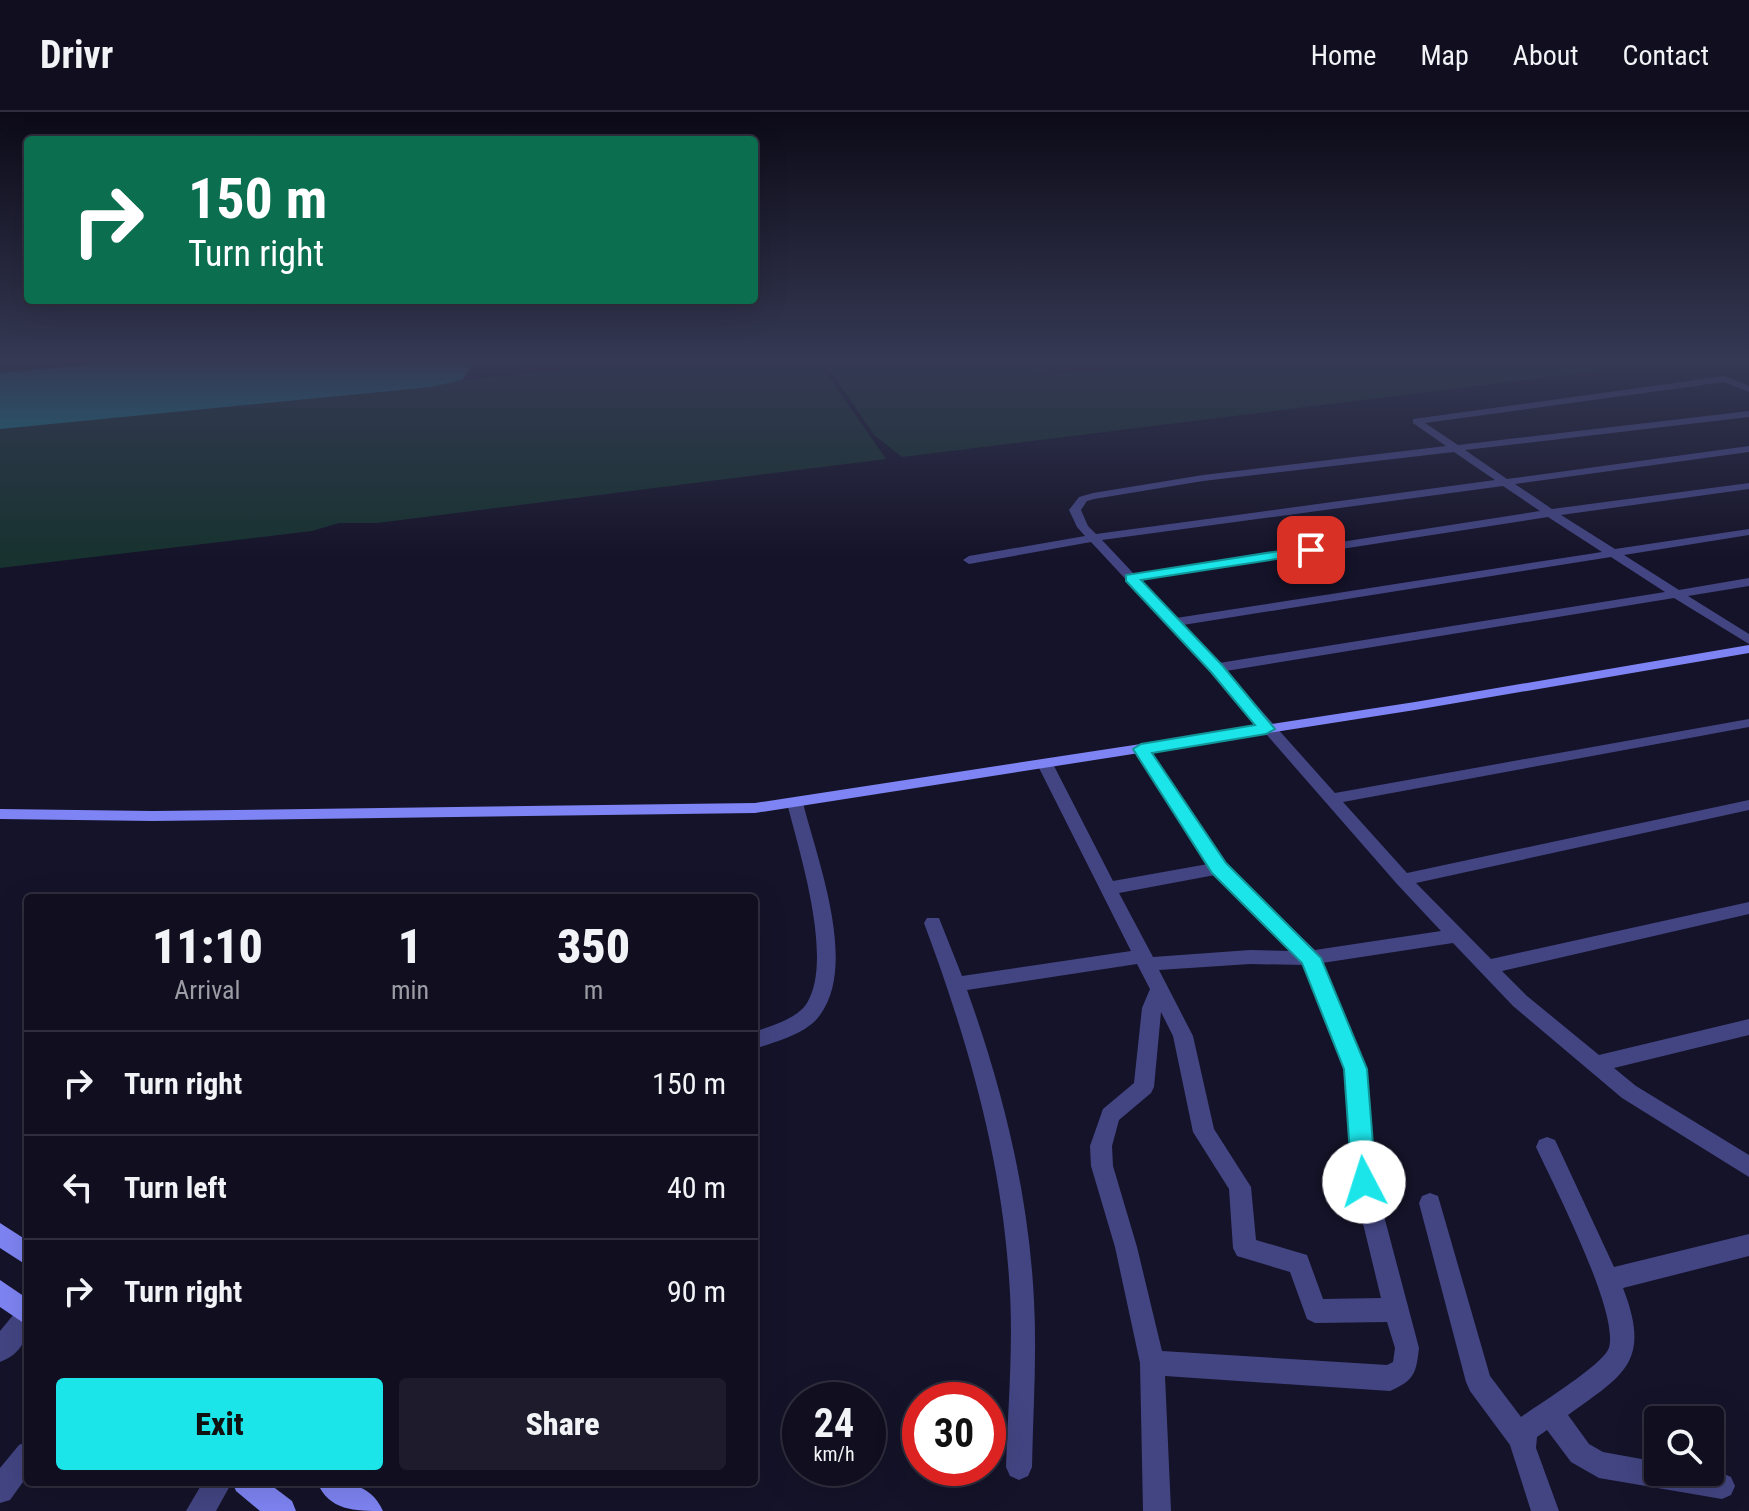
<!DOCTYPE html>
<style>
body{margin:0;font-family:"Roboto Condensed",sans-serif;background:#1e1c2c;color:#f1f3f6;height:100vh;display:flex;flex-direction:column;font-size:30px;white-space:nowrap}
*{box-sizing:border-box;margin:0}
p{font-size:26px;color:#9c9ca4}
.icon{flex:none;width:44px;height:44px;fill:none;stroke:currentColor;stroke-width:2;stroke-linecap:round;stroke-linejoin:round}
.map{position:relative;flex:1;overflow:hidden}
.side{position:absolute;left:24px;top:782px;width:734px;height:592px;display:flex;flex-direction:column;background:#100e1f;border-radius:8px;box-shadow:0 8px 32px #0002,0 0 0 2px #302e3d}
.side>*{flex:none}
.top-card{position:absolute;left:24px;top:24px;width:734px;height:168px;border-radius:8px;box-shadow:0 8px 32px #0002,0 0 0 2px #302e3d;background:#0b6e4f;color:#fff;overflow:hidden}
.controls{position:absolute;left:1644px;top:1294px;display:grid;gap:16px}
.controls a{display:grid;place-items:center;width:80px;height:80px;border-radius:8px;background:#100e1f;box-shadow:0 8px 32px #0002,0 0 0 2px #302e3d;font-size:40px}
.speed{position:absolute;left:782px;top:1270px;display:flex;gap:16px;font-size:40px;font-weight:700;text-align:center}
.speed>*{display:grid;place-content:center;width:104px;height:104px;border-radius:50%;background:#100e1f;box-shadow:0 8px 32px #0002,0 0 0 2px #302e3d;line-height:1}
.speed small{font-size:20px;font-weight:400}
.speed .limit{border:12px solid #d22;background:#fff;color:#111}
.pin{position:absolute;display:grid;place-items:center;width:68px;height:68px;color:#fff;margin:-34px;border-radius:16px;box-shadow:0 4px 12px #0006}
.me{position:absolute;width:88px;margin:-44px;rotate:355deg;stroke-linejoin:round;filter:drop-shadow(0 0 6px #0008)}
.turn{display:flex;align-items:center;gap:28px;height:168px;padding:0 32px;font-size:36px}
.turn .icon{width:104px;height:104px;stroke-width:2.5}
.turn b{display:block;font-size:56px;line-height:68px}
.eta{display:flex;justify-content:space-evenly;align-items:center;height:136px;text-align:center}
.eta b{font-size:48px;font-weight:800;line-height:56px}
.button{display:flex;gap:16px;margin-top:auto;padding:16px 32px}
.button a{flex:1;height:92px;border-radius:8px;background:#1ce5ea;color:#111;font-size:32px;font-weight:800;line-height:92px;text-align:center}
.button a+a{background:#1e1c2c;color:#f1f3f6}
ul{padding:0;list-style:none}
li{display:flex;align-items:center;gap:24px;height:104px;padding:0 32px;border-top:2px solid #302e3d}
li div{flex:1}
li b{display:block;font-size:30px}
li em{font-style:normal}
header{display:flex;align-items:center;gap:48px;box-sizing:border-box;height:112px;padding:0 40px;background:#100e1f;border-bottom:2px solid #302e3d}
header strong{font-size:38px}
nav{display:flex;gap:44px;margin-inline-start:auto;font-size:28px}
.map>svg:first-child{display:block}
</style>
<header>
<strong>Drivr</strong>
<nav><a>Home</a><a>Map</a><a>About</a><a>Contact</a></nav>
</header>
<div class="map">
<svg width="1749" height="1399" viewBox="0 0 1749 1399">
<rect width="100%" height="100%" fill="#151329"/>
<g fill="#17322f">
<path d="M 0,249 L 140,249 L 111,258 L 0,268 Z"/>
<path d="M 658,249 L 818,249 L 886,347 L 377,411 L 339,411 L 312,419 L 0,456 L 0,313 Z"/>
<path d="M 824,249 L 1068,249 L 1031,264 L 1121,257 L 1142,249 L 1677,249 L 902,345 L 874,323 Z"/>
</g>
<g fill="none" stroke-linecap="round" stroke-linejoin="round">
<path fill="#187c8a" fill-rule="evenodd" d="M 171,249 L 220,249 L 214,256 L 183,269 L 295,250 L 308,253 L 313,261 L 308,269 C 272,277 160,310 137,276 L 142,260 Z"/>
<path fill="#187c8a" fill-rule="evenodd" d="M 133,249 L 475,249 L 462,268 L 431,275 L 0,317 L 0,261 Z"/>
<g fill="#434583" fill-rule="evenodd">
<path d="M 1725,264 L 1749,274 L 1749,280 L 1724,270 L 1425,311 L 1458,333 L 1749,299 L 1749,305 L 1465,338 L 1507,367 L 1749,334 L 1749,340 L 1515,372 L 1552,397 L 1749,371 L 1749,377 L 1561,403 L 1615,437 L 1749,417 L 1749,423 L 1624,443 L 1679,478 L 1749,466 L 1749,474 L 1688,484 L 1749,522 L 1749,532 L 1674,486 L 1226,559 L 1335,681 L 1749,607 L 1749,615 L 1343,690 L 1407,761 L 1749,688 L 1749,698 L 1416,771 L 1491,847 L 1749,790 L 1749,802 L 1502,859 L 1527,884 L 1599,943 L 1749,907 L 1749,923 L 1614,956 L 1636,974 L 1749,1043 L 1749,1065 L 1622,986 L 1513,894 L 1453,831 L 1322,851 L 1365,957 L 1375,1070 L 1419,1236 C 1416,1261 1415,1268 1390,1279 L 1165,1264 L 1171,1399 L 1143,1399 L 1140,1251 L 1115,1135 L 1091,1054 L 1090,1034 L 1103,997 L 1134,971 L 1142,896 L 1150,877 L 1137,852 L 967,878 C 1003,978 1029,1083 1034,1189 C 1037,1244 1033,1300 1032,1355 L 1028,1364 L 1019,1368 L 1010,1364 L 1006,1355 C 1008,1292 1014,1229 1009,1166 C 1001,1043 967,926 924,811 L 927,806 L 939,806 L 962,864 L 1131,839 L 1037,652 L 1040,649 L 1050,649 L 1053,652 L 1113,769 L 1208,752 L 1134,637 L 1141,632 L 1146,634 L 1225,752 L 1315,838 L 1441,819 L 1397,772 L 1211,559 L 1091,430 L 969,452 L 963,448 L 969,444 L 1085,424 L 1077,415 L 1069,398 L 1079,385 L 1093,381 L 1203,363 L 1446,334 L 1413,311 L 1413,307 ZM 1454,340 L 1495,368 L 1096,422 L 1088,414 L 1081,398 L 1087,389 L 1094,387 L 1203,369 ZM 1503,374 L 1540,399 L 1134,462 L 1102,428 ZM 1548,405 L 1602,440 L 1176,506 L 1140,468 ZM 1611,445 L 1665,480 L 1219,551 L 1183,513 ZM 1215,763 L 1292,839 L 1250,838 L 1153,845 L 1119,781 ZM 1250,852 L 1305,853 L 1345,957 L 1353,1070 L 1381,1186 L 1323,1187 L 1307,1143 L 1256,1128 L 1251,1075 L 1214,1017 L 1193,924 L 1159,858 ZM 1161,900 L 1173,924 L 1193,1020 L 1229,1077 L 1233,1136 L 1237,1144 L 1290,1160 L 1307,1207 L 1315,1211 L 1387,1210 L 1395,1236 L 1393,1250 L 1387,1253 L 1162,1239 L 1137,1135 L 1113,1054 L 1112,1034 L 1119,1008 L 1151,981 L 1154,975 Z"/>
<path d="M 795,686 L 803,691 C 817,747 858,852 820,903 C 807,922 775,930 754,937 L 754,920 C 771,914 797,907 807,891 C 834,847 799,739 787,691 Z"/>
<path d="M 1547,1025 L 1555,1028 L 1614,1155 L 1749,1122 L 1749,1144 L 1623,1176 C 1652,1251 1623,1263 1568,1303 L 1589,1332 L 1603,1340 L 1658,1350 L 1658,1360 L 1722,1361 L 1731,1365 L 1735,1374 L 1731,1383 L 1722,1387 L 1599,1366 L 1571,1350 L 1547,1318 L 1537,1325 L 1536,1336 L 1559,1399 L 1531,1399 L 1510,1333 L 1470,1279 L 1466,1270 L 1419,1091 L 1422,1084 L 1430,1081 L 1438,1084 L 1490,1264 L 1521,1305 C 1539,1292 1599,1255 1608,1238 C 1623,1207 1553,1072 1536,1035 L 1539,1028 Z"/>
<path d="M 28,1193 C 28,1219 28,1239 0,1250 L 0,1219 L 19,1196 Z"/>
<path d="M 28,1329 L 28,1363 L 10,1388 L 0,1391 L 0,1356 L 19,1333 Z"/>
<path d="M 203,1370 L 232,1370 L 216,1399 L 186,1399 Z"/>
</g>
<g fill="#7e84f3" fill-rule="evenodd">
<path d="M 1749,533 L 1749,541 L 1415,598 L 755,701 L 153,709 L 0,707 L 0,697 L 153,699 L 755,691 L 1415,590 Z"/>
<path d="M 0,1111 L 28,1129 L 28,1154 L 0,1136 Z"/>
<path d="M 0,1168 L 28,1187 L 28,1214 L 0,1195 Z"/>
<path d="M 232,1370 L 267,1370 L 292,1389 L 296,1399 L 260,1399 L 236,1379 Z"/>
<path d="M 317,1370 C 344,1370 370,1370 383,1399 C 355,1399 329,1399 317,1370 Z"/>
</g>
</g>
<linearGradient id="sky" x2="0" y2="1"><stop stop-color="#0c0a17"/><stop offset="0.56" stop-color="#353954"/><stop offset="1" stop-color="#353954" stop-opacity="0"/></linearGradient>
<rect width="1749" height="445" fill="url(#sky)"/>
<path fill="#1ce5ea" stroke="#129598" stroke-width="2" d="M 1311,434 L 1315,435 L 1315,441 L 1141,468 L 1222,553 L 1275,617 L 1266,622 L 1152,641 L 1226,751 L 1321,846 L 1367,957 L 1376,1070 L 1373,1079 L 1364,1082 L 1355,1079 L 1352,1070 L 1344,957 L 1302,851 L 1212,761 L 1133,637 L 1141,632 L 1255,613 L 1211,560 L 1126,469 L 1126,463 Z"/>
</svg>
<div class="controls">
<a><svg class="icon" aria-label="search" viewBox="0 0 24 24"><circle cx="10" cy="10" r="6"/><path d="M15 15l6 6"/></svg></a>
</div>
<div class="speed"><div>24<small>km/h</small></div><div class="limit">30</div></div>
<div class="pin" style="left:1311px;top:438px;background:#d93025"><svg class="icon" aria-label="arrive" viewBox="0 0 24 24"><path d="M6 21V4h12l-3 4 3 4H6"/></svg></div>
<svg class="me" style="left:1364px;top:1070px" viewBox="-20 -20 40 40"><circle r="19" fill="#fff"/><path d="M0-13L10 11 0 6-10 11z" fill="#1ce5ea"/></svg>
<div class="top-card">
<div class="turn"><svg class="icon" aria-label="right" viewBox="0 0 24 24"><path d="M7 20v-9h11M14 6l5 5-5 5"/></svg><div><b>150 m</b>Turn right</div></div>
</div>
<section class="side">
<div class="eta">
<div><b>11:10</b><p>Arrival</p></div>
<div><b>1</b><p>min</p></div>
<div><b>350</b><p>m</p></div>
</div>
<ul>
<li><svg class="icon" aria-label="right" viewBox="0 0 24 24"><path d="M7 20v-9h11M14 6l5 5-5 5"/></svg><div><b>Turn right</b></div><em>150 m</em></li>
<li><svg class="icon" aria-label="left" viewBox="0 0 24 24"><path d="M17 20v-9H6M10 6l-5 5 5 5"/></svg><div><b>Turn left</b></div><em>40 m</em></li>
<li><svg class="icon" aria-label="right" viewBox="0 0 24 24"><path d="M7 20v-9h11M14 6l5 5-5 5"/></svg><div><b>Turn right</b></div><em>90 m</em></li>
</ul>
<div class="button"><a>Exit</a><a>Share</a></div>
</section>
</div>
